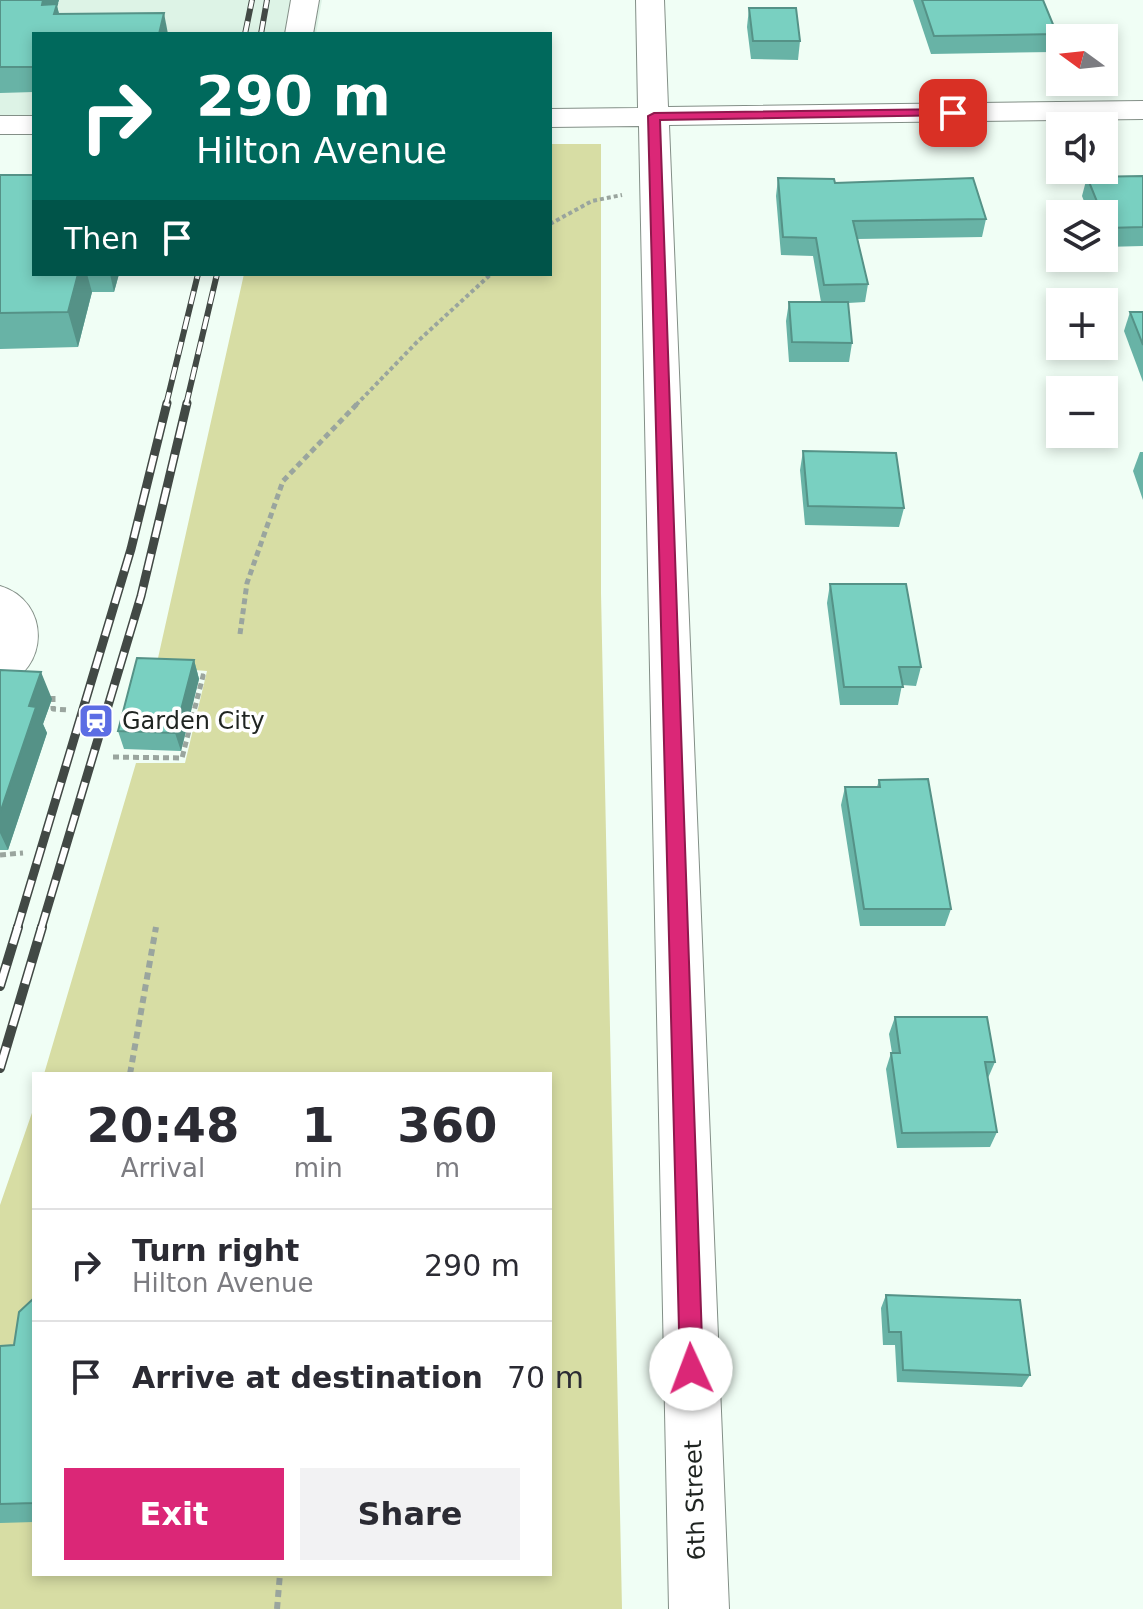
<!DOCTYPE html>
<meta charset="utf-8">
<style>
body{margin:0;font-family:"DejaVu Sans",sans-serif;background:#f2f2f3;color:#2b2b33;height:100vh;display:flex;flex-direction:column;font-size:30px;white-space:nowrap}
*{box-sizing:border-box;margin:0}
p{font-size:26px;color:#7c7c81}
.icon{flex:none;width:44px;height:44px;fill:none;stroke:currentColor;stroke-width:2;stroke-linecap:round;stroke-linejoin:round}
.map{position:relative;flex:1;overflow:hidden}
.details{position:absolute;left:32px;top:1072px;width:520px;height:504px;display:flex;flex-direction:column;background:#fff;border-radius:0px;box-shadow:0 4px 12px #0003}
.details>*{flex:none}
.hud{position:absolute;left:32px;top:32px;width:520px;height:244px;border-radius:0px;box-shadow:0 4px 12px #0003;background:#00695c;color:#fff;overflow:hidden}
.needle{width:52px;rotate:285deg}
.fabs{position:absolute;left:1046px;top:24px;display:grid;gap:16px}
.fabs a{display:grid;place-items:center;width:72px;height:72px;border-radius:0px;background:#fff;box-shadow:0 4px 12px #0003;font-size:40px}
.pin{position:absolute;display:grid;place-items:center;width:68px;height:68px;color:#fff;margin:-34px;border-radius:16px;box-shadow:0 4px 12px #0006}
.me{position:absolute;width:88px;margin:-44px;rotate:358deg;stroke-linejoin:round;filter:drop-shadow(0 0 6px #0008)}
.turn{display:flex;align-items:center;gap:28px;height:168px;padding:0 32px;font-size:36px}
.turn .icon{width:104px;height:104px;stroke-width:2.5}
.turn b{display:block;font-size:56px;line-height:68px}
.then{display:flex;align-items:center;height:76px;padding:0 32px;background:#0003;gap:16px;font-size:30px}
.eta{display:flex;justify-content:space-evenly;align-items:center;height:136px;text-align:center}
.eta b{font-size:48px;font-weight:800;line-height:56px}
.button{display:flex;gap:16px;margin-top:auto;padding:16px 32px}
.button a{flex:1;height:92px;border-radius:0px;background:#db2777;color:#fff;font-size:32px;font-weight:800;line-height:92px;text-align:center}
.button a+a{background:#f2f2f3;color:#2b2b33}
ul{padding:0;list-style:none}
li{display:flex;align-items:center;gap:24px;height:112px;padding:0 32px;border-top:2px solid #e1e1e2}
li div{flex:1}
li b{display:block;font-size:30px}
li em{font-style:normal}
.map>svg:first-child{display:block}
</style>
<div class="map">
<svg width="1143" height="1609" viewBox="0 0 1143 1609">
<rect width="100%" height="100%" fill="#f0fef5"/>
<path fill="#ddf3e6" d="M 0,0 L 322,0 L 316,34 L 34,34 L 34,123 L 0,124 Z"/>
<path fill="#d7dda4" d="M 550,144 L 601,144 L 601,593 L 622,1609 L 0,1609 L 0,1205 L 34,1107 L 34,1574 L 550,1574 L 550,1074 L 44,1074 L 136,763 L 185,763 L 207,671 L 156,667 L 244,274 L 550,274 Z"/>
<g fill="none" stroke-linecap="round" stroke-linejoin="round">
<defs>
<g id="minor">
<path d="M 291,0 L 319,0 L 313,34 L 285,34 Z"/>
<path d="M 636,0 L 664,0 L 668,107 L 1143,101 L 1143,119 L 669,125 L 729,1609 L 669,1609 L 639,126 L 550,127 L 550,109 L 638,108 Z"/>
<rect x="0" y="116" width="34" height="18"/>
<path d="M 0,586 C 51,601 50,671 0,686 Z"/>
</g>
</defs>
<use href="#minor" stroke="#838f87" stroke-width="2"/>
<g stroke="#9aa59e" stroke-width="4" stroke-dasharray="4 3" stroke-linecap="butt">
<path d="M 550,224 L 592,201 L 622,195"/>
<path d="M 356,405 L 417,342 L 491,274"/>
</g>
<g stroke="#9aa59e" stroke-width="5" stroke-dasharray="6 4" stroke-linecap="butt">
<path d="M 240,634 L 247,583 L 283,481 L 358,403"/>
<path d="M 53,696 L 53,709 L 68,710"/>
<path d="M 113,757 L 182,758 L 203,676 L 193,675"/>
<path d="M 0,855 L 23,853"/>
</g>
<g stroke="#9aa59e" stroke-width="6" stroke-dasharray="7 5" stroke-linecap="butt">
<path d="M 130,1074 L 156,927"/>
<path d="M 277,1609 L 280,1574"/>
</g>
<use href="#minor" fill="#fff" fill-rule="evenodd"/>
<defs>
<g id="rail-far2">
<path d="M 245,34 L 252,0"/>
<path d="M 261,34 L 267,0"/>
<path d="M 166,405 L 198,274"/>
<path d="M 186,405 L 217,274"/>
</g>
<g id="rail-far1">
<path d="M 17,929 L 131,549 L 167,403"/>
<path d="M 41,929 L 141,596 L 187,403"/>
</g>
<g id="rail">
<path d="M 0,986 L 18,927"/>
<path d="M 0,1068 L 42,927"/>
</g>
</defs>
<use href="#rail-far2" stroke="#424945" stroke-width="6"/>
<use href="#rail-far1" stroke="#424945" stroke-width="9"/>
<use href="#rail" stroke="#424945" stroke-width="10"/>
<use href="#rail-far2" stroke="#fff" stroke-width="4" stroke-dasharray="13" stroke-linecap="butt"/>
<use href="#rail-far1" stroke="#fff" stroke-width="6" stroke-dasharray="17" stroke-linecap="butt"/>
<use href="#rail" stroke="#fff" stroke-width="7" stroke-dasharray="22" stroke-linecap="butt"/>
</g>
<g fill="#68b3a6">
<path d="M 0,0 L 59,0 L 57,6 L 59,14 L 34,34 L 34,92 L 0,93 Z"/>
<path d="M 913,0 L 1043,0 L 1057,34 L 1053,52 L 931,54 Z"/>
<path d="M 749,8 L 800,41 L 798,60 L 751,59 L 747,27 Z"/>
<path d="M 0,175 L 34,274 L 119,274 L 114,292 L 92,292 L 78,347 L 0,349 Z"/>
<path d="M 1143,176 L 1143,246 L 1104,247 L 1104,214 L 1089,214 L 1082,196 L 1087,177 Z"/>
<path d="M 778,178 L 835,183 L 986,219 L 982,237 L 857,239 L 868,284 L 865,302 L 848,303 L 852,343 L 849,362 L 789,362 L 786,321 L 789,302 L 821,302 L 813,256 L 781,255 L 776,196 Z"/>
<path d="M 1130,312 L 1143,312 L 1143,382 L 1124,331 Z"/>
<path d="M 803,451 L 904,508 L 899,527 L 805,525 L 800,470 Z"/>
<path d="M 1140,452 L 1143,452 L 1143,500 L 1133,471 Z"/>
<path d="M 830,584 L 921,667 L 916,686 L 902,685 L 898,705 L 840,705 L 827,603 Z"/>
<path d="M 194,660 L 199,679 L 181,751 L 124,749 L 118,731 Z"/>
<path d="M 0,670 L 52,699 L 43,724 L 47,733 L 8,850 L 0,850 Z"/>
<path d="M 879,780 L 951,909 L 945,926 L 860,926 L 841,805 L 845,787 L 877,787 Z"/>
<path d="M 895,1017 L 995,1062 L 988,1078 L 997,1132 L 990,1147 L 897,1148 L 886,1069 L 891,1053 L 892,1053 L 889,1034 Z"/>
<path d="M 886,1295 L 1030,1375 L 1022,1387 L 897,1382 L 895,1345 L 883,1345 L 881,1308 Z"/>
<path d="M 34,1298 L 34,1522 L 0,1523 L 0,1346 L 14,1345 Z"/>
</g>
<g fill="#559287">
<path d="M 43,0 L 59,0 L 57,6 L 63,29 L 42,5 Z"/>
<path d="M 164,13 L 168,34 L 159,34 Z"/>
<path d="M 78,274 L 87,274 L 92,292 L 78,347 L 68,312 Z"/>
<path d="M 110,274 L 119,274 L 114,292 Z"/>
<path d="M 194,660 L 199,679 L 181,751 L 175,733 Z"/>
<path d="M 41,672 L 52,699 L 43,724 L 47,733 L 8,850 L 0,833 L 0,813 L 29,706 Z"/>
</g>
<g fill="#79d0c1" stroke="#559287" stroke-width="2">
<path d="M 0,0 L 43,0 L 42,5 L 57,4 L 54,14 L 164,13 L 159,34 L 34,34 L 34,67 L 0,67 Z"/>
<path d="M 922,0 L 1043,0 L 1057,34 L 934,36 Z"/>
<path d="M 749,8 L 796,8 L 800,41 L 753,41 Z"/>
<path d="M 0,175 L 34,175 L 34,274 L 78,274 L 68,312 L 0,313 Z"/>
<path d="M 1143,176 L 1143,227 L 1107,228 L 1104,220 L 1104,214 L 1102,214 L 1087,177 Z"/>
<path d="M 778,178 L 834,179 L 835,183 L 973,178 L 986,219 L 853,221 L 868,284 L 824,285 L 816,238 L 783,237 Z"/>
<path d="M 789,302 L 848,302 L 852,343 L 792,342 Z"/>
<path d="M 1130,312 L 1143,312 L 1143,345 Z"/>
<path d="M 803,451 L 896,453 L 904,508 L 808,506 Z"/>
<path d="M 830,584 L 906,584 L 921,667 L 899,667 L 903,687 L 844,687 Z"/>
<path d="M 137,658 L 194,660 L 175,733 L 118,731 Z"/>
<path d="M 0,670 L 41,672 L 29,706 L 36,707 L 0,813 Z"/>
<path d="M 928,779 L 951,909 L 864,909 L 845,787 L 880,787 L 879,780 Z"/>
<path d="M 895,1017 L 987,1017 L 995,1062 L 985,1062 L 997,1132 L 902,1133 L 891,1053 L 900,1053 Z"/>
<path d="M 886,1295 L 1020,1300 L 1030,1375 L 903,1370 L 901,1332 L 889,1332 Z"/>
<path d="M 34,1298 L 34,1503 L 0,1504 L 0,1346 L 14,1345 L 19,1312 Z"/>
</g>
<path fill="#db2777" stroke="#8e194d" stroke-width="2" d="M 953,109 L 960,113 L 958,115 L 660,120 L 703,1369 L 700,1377 L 691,1380 L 683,1377 L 680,1369 L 648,116 L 654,113 Z"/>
<defs>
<symbol id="station-square" viewBox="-11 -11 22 22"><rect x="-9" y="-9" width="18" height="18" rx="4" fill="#5c6de4" stroke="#fff"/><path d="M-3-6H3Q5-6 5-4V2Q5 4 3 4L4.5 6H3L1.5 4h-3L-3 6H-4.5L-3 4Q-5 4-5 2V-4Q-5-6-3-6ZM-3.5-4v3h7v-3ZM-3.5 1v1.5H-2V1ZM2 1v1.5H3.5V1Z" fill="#fff"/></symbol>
</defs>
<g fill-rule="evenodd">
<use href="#station-square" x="76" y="701" width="40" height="40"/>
</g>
<g text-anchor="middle" stroke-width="7" stroke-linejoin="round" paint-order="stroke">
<g font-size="24" fill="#1f2421" stroke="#fff" text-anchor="start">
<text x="122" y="729">Garden City</text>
</g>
<g font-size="24" fill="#1f2421" stroke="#fff">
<text transform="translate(695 1500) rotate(-92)" y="8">6th Street</text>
</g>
</g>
</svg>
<div class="fabs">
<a><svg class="needle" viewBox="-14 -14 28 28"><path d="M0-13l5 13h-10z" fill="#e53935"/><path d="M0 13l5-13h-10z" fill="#7c7c81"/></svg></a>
<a><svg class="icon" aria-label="sound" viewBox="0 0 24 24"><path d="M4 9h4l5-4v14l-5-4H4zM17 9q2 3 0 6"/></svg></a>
<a><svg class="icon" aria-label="layers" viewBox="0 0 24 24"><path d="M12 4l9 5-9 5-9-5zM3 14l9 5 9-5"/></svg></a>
<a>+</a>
<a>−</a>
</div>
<div class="pin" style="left:953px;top:113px;background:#d93025"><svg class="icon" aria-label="arrive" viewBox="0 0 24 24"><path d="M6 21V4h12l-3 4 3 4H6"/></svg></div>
<svg class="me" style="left:691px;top:1369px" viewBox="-20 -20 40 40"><circle r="19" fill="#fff"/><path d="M0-13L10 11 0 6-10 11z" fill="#db2777"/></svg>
<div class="hud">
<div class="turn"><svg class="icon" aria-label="right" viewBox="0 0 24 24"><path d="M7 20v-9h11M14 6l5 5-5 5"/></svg><div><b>290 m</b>Hilton Avenue</div></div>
<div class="then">Then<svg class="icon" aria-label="arrive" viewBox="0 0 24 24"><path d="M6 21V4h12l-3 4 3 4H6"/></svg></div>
</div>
<section class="details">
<div class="eta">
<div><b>20:48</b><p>Arrival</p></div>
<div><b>1</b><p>min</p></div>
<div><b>360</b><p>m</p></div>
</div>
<ul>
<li><svg class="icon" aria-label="right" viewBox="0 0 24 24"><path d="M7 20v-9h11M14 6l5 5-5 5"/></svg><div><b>Turn right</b><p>Hilton Avenue</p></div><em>290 m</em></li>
<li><svg class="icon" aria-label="arrive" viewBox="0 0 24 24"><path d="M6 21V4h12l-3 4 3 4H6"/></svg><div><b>Arrive at destination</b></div><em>70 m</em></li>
</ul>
<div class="button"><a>Exit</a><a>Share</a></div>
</section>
</div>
